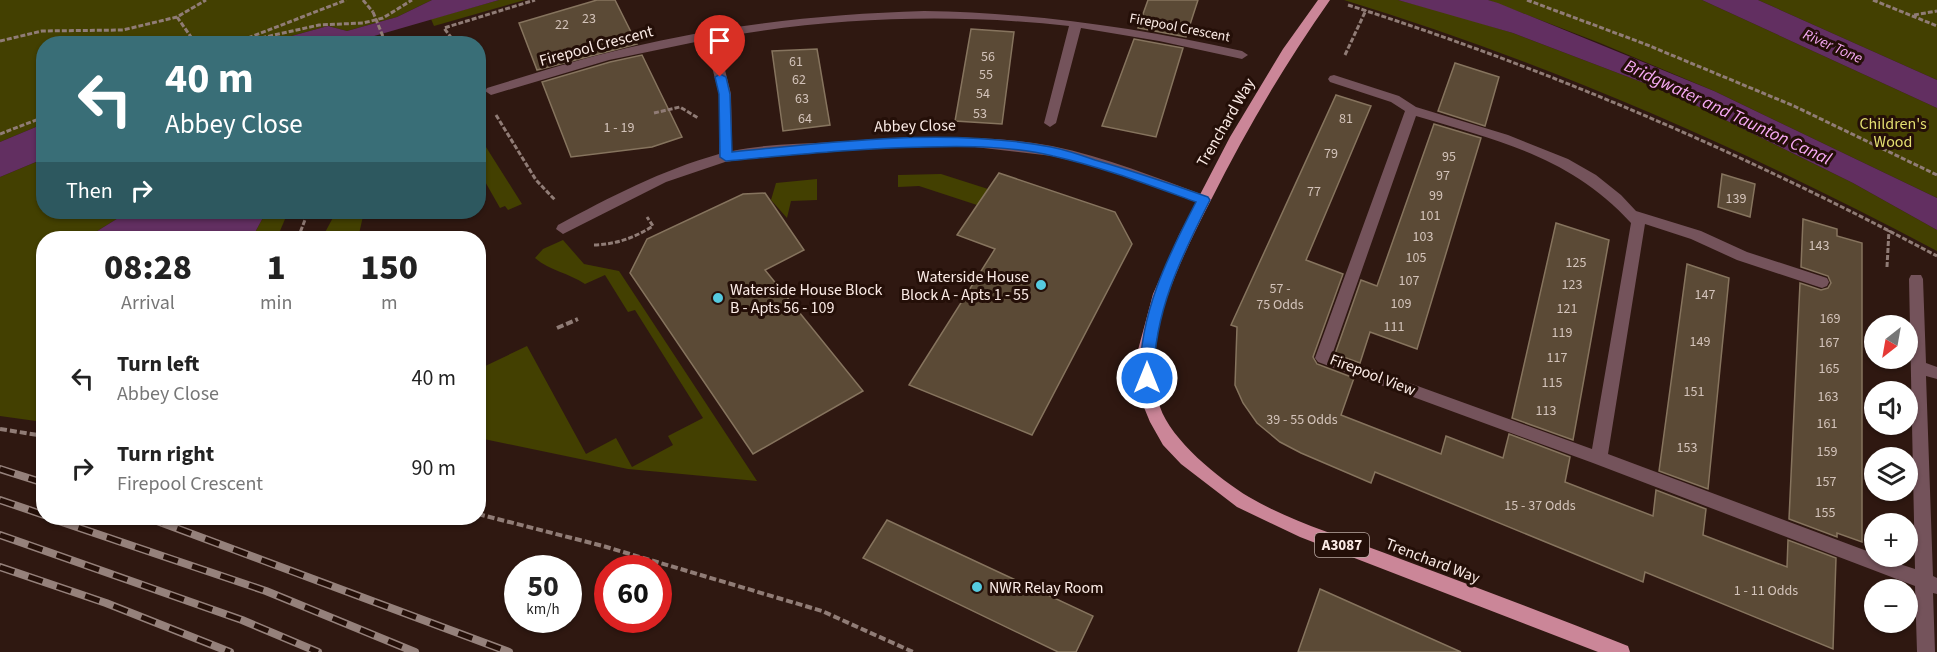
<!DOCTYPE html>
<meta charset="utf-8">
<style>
body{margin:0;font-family:"Source Sans 3",sans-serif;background:#f6f6f6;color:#222;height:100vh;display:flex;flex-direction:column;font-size:22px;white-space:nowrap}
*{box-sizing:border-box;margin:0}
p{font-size:20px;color:#767676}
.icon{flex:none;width:33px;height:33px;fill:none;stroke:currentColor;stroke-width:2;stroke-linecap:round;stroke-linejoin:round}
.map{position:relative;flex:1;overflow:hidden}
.details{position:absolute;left:36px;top:231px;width:450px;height:294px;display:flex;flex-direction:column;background:#fff;border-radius:24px;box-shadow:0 2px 4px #0004}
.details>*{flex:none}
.top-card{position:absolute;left:36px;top:36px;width:450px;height:183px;border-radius:24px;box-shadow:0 2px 4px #0004;background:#396e77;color:#fff;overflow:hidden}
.needle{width:39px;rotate:211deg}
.fabs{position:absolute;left:1864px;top:315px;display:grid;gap:12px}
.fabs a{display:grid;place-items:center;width:54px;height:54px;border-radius:50%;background:#fff;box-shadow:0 2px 4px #0004;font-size:30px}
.speed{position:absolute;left:504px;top:555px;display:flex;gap:12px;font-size:30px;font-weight:700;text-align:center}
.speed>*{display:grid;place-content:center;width:78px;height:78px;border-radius:50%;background:#fff;box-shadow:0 2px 4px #0004;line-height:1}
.speed small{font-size:15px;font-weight:400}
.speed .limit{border:9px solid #d22;background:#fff;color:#111}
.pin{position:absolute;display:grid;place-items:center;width:51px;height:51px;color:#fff;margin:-62px -26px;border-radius:50% 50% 50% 0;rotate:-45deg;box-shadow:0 0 6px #0007}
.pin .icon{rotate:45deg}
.me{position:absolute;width:66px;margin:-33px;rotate:0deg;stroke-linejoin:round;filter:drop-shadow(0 0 4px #0008)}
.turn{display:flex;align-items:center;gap:21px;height:126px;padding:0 30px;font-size:27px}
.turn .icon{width:78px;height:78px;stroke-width:2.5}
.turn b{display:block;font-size:42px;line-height:51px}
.then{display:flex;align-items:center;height:57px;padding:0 30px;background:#0003;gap:12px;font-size:22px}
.eta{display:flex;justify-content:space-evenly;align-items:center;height:102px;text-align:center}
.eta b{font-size:36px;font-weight:800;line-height:42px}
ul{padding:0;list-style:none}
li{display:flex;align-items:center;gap:18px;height:90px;padding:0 30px}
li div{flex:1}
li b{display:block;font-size:22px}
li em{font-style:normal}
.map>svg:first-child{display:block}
</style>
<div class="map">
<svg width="1937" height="652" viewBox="0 0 1937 652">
<rect width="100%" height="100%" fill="#2f1811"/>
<g fill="#434001">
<path d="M 0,0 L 432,0 L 397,17 L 347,31 L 328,26 L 266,43 L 44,44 L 43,124 L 0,142 Z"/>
<path d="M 499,0 L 525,0 L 434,26 L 431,19 Z"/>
<path d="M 1344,0 L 1398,0 L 1447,13 L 1513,33 L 1673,94 L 1853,183 L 1937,230 L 1937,251 C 1747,150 1550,63 1344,0 Z"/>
<path d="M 1488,0 L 1702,0 L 1937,108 L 1937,198 L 1714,91 L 1600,43 Z"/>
<path d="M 1758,0 L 1937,0 L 1937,80 Z"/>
<path d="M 479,136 L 522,204 L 508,210 L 505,206 L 500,208 L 479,171 Z"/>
<path d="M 43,159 L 44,212 L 128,212 L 86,238 L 44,238 L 43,422 L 0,416 L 0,177 Z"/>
<path d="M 941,174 L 988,189 L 977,205 L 919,186 L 898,187 L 898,175 Z"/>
<path d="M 817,179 L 817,200 L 791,201 L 787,218 L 771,200 L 776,183 Z"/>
<path d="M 266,212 L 288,212 L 277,238 L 252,238 Z"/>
<path d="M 336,212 L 364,212 L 358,238 L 322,238 Z"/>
<path d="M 563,240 L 584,264 L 619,271 L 757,481 L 628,469 L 479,438 L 479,369 L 527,346 L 586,454 L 616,438 L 632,467 L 673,445 L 668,436 L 703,418 L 635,310 L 628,312 L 605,275 L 585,284 C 569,273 550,271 535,258 L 543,249 Z"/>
</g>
<g fill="#622f61">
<path d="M 432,0 L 499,0 L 350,43 L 266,43 L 328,26 L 347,31 L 397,17 Z"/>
<path d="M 1398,0 L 1488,0 L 1498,3 L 1714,91 L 1937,198 L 1937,230 L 1853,183 L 1673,94 L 1513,33 Z"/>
<path d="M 1702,0 L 1758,0 L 1937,80 L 1937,108 Z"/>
<path d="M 43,124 L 43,159 L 0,177 L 0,142 Z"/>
<path d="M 128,212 L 266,212 L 252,238 L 86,238 Z"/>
</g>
<g fill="#5b4a36" stroke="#86745e" stroke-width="1.5">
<path d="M 597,0 L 615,0 L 637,44 L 537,70 L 519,23 Z"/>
<path d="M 1148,0 L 1198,0 L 1186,37 L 1138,28 Z"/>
<path d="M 971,29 L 1014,32 L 1002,124 L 955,121 Z"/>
<path d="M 1134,39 L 1183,48 L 1156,137 L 1102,126 Z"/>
<path d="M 817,49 L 830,125 L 783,131 L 772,51 Z"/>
<path d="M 642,55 L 682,137 L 652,147 L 571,157 L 542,82 L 610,62 Z"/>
<path d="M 1455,63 L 1499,77 L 1485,126 L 1438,111 Z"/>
<path d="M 1336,95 L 1371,106 L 1306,260 L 1343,274 L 1313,357 L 1317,364 L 1354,378 L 1341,415 L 1441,454 L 1446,436 L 1503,458 L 1509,434 L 1570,457 L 1565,482 L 1653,516 L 1656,490 L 1706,509 L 1703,535 L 1787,567 L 1788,540 L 1836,558 L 1833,649 L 1645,572 L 1643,582 L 1375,472 L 1371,483 L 1301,453 L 1280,442 L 1257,423 L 1243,403 L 1235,385 L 1237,327 L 1231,325 Z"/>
<path d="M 1434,124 L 1481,138 L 1417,349 L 1370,332 L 1360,363 L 1335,354 L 1361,280 L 1377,286 Z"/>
<path d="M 999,173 L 1115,212 L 1132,244 L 1032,435 L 909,385 L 995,249 L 957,235 Z"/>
<path d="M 1722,174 L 1755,184 L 1750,217 L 1718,207 Z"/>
<path d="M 765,193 L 804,250 L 765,270 L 863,391 L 753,454 L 630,273 L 647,239 L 743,194 Z"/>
<path d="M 1803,219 L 1837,229 L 1837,236 L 1862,243 L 1862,542 L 1837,533 L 1837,537 L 1789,519 L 1800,283 L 1821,290 L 1828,288 L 1831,283 L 1828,276 L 1801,267 Z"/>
<path d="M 1556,223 L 1609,240 L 1573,440 L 1512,418 Z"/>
<path d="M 1687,264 L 1729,278 L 1708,489 L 1659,471 Z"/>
<path d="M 887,520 L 1093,616 L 1076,652 L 1058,652 L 863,558 Z"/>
<path d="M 1320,589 L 1461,652 L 1298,652 Z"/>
</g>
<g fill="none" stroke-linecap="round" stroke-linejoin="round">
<g stroke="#907c76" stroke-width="3" stroke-dasharray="5 2" stroke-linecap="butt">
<path d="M 363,0 L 373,12"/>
<path d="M 1527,0 L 1645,44 L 1794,106 L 1937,175"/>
<path d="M 1873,0 L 1937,26"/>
<path d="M 1348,5 C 1555,71 1745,154 1937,256"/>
<path d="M 1914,15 L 1937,11"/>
<path d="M 177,17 L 196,44"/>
<path d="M 248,38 L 346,0"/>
<path d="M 0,41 L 42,31 L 123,30 L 177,17 L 206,0"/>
<path d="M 234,44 L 319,25 L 363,23 L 383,18 L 412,0"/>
<path d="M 383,44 L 384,39"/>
<path d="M 456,44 L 444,28 L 535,0"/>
<path d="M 1345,55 L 1366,10"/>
<path d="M 654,113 L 680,107 L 698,118"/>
<path d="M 496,115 L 536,180 L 555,200"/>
<path d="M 0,134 L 44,117"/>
<path d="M 298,238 L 308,212"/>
<path d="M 594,245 C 617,244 634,238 653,226 L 647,217"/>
<path d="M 1887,267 L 1889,230"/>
</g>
<g stroke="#907c76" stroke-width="4" stroke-dasharray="7 3" stroke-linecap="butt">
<path d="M 557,328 L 578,319"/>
<path d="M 0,429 L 44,436"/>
<path d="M 478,514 L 603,546 L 822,611 L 913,652"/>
</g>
<g fill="#74535b" fill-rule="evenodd">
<path d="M 924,11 C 1036,13 1133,27 1242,51 L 1248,55 L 1242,59 L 1159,41 L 1081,28 L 1056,123 L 1050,127 L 1044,123 L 1069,26 C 952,13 833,17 717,38 L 731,94 L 732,151 C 765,144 799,144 833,142 C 906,137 980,133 1052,146 C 1106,157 1157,178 1209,197 L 1211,200 L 1209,203 L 1199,203 L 1105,169 L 1052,156 L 966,146 L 878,148 L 772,155 L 725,162 L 666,182 L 563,234 L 556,229 L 558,225 C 610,197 662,170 719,154 L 719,94 L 705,40 L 609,60 L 491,95 L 485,91 L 487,88 C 533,74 579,59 627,48 C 724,25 823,14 924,11 Z"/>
<path d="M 1334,75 L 1399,96 L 1416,107 L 1508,135 L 1568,159 L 1596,175 L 1621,195 L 1636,211 L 1701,231 L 1747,252 L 1827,278 L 1829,282 L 1827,286 L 1822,288 L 1737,260 L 1691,239 L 1645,224 L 1608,454 L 1875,554 L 1875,556 L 1915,569 L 1909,279 L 1911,275 L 1921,275 L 1923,279 L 1926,363 L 1937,367 L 1937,379 L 1926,376 L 1933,576 L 1937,578 L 1937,594 L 1933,593 L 1935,652 L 1917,652 L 1915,586 L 1593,463 L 1318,362 L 1315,358 L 1405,111 L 1391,102 L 1330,82 L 1328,79 L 1330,76 ZM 1416,116 C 1499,141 1571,157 1631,223 L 1592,449 L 1332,355 Z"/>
</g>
<path fill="#cb8698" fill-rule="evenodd" d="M 1318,0 L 1330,0 C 1285,64 1246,130 1211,200 C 1187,247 1163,295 1154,348 C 1151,365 1154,390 1160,407 C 1171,440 1219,479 1249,497 C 1288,520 1339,536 1382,552 C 1464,583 1546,613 1628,646 L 1630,652 L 1598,652 L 1300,537 L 1237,507 L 1181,464 L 1163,445 L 1150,422 L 1143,405 L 1138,350 L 1153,294 L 1179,235 L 1230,137 L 1283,49 Z"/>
<defs>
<g id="rail">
<path d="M 0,469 L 44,483"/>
<path d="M 0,500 L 44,515"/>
<path d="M 50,518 L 266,591 L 415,652"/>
<path d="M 149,518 L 509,652"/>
<path d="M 0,535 L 242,620 L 318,652"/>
<path d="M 0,567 L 106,603 L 230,652"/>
</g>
</defs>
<use href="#rail" stroke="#95817b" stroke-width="8"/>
<use href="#rail" stroke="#240f08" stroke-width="5" stroke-dasharray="15" stroke-linecap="butt"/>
<path stroke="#907c76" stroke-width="3" stroke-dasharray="5 2" stroke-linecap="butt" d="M 373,12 L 384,39"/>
</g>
<path fill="#1a73e8" stroke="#114b97" stroke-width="1.5" d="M 720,74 L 726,77 L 730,94 L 732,152 C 837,142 946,127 1051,147 C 1066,150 1081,155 1095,160 C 1133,171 1171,184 1208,197 L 1210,200 C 1181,257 1153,314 1154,378 L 1152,383 L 1142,383 L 1140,378 C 1139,315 1167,258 1196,202 C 1149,185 1102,167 1053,156 C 1013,146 968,146 926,147 C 859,148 793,155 726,161 L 720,157 L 719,94 L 715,77 Z"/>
<g fill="#55cadf" stroke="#240f08" stroke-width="2">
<circle cx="1041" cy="285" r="6"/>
<circle cx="718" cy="298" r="6"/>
<circle cx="977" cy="587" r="6"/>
</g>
<g text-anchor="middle" stroke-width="6" stroke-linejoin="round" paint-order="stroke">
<g font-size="14" fill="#d3c3ba">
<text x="589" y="23">23</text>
<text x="562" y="29">22</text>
<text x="988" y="61">56</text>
<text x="796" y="66">61</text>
<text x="986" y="79">55</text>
<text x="799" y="84">62</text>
<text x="983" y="98">54</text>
<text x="802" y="103">63</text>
<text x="980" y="118">53</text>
<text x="805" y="123">64</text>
<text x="1346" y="123">81</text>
<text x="619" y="132">1 - 19</text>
<text x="1331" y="158">79</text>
<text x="1449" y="161">95</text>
<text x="1443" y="180">97</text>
<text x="1314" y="196">77</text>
<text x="1436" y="200">99</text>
<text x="1736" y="203">139</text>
<text x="1430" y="220">101</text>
<text x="1423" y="241">103</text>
<text x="1819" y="250">143</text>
<text x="1416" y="262">105</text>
<text x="1576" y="267">125</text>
<text x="1409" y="285">107</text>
<text x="1572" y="289">123</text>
<text x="1280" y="293">57 -<tspan x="1280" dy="16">75 Odds</tspan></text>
<text x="1705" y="299">147</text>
<text x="1401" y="308">109</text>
<text x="1567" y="313">121</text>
<text x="1830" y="323">169</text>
<text x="1394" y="331">111</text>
<text x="1562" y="337">119</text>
<text x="1700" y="346">149</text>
<text x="1829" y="347">167</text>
<text x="1557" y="362">117</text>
<text x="1829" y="373">165</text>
<text x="1552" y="387">115</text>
<text x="1694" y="396">151</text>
<text x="1828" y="401">163</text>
<text x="1546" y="415">113</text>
<text x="1302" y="424">39 - 55 Odds</text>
<text x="1827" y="428">161</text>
<text x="1687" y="452">153</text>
<text x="1827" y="456">159</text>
<text x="1826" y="486">157</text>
<text x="1540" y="510">15 - 37 Odds</text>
<text x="1825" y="517">155</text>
<text x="1766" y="595">1 - 11 Odds</text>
</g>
<g font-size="14" fill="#fbebe6" stroke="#240f08">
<text transform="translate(1180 27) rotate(11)" y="5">Firepool Crescent</text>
</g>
<g font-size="15" font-style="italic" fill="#f8aaf6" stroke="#240f08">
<text transform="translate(1833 46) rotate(24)" y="5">River Tone</text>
</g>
<rect fill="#240f08" stroke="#baa9a3" stroke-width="1.5" x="1315" y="533" width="54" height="24" rx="4.5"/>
<g font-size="15" font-weight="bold" fill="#fbebe6">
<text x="1342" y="550">A3087</text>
</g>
<g font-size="16" fill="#fbebe6" stroke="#240f08">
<text transform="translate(596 45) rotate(-15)" y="6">Firepool Crescent</text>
<text transform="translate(1225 122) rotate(-60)" y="6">Trenchard Way</text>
<text transform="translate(915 125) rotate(-1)" y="6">Abbey Close</text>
<text transform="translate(1373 374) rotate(21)" y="6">Firepool View</text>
<text transform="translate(1433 560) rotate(21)" y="6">Trenchard Way</text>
</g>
<g font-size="16" fill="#e3de70" stroke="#240f08">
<text x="1893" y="129">Children's<tspan x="1893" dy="18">Wood</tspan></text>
</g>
<g font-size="16" fill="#fbebe6" stroke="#240f08" text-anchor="start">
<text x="1029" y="282" text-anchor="end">Waterside House<tspan x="1029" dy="18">Block A - Apts 1 - 55</tspan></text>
<text x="730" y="295">Waterside House Block<tspan x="730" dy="18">B - Apts 56 - 109</tspan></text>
<text x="989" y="593">NWR Relay Room</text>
</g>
<g font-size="18" font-style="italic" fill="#f8aaf6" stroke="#240f08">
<text transform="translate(1728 112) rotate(25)" y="6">Bridgwater and Taunton Canal</text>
</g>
</g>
</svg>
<div class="fabs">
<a><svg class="needle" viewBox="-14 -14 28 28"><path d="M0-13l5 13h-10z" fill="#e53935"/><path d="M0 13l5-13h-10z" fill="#767676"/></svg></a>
<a><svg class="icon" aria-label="sound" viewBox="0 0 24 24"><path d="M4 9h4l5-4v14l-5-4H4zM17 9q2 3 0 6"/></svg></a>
<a><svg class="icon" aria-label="layers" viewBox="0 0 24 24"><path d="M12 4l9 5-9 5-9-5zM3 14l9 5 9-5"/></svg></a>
<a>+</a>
<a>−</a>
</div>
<div class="speed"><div>50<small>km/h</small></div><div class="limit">60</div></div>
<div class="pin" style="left:720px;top:77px;background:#d93025"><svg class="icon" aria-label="arrive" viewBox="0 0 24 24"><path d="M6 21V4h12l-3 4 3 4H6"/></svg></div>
<svg class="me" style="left:1147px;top:378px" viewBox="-20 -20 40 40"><circle r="17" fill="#1a73e8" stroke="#fff" stroke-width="3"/><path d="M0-11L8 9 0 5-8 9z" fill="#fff"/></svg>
<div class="top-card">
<div class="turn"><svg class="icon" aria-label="left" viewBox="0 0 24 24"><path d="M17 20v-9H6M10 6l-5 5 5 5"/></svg><div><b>40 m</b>Abbey Close</div></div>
<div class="then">Then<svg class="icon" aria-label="right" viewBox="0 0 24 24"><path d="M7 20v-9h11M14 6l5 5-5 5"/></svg></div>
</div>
<section class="details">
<div class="eta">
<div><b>08:28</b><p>Arrival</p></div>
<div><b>1</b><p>min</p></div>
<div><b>150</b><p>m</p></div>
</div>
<ul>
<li><svg class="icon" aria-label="left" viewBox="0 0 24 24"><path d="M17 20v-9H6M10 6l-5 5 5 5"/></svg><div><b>Turn left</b><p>Abbey Close</p></div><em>40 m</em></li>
<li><svg class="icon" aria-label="right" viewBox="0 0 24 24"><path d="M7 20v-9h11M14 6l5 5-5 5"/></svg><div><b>Turn right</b><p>Firepool Crescent</p></div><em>90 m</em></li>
</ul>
</section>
</div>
